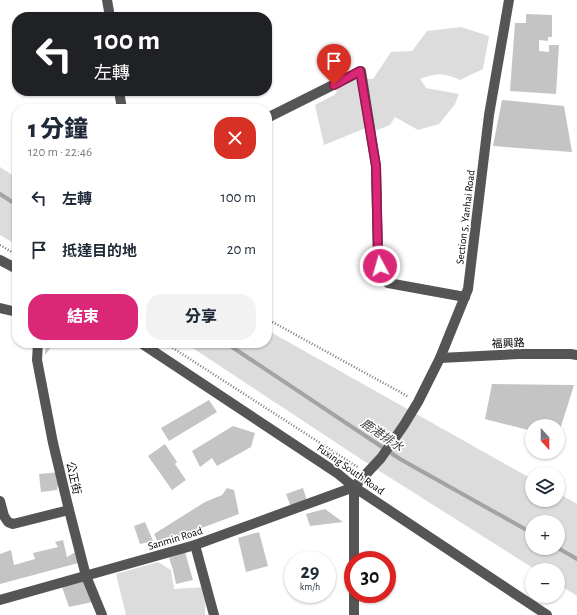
<!DOCTYPE html>
<html lang="zh-TW">
<meta charset="utf-8">
<style>
body{margin:0;font-family:"Alegreya Sans","Noto Sans TC",sans-serif;background:#f2f2f3;color:#1f2937;height:100vh;display:flex;flex-direction:column;font-size:15px;white-space:nowrap}
*{box-sizing:border-box;margin:0}
p{font-size:13px;color:#747a83}
.icon{flex:none;width:22px;height:22px;fill:none;stroke:currentColor;stroke-width:2;stroke-linecap:round;stroke-linejoin:round}
.map{position:relative;flex:1;overflow:hidden}
.side{position:absolute;left:12px;top:104px;width:260px;height:244px;display:flex;flex-direction:column;background:#fff;border-radius:16px;box-shadow:0 1px 3px #0004}
.side>*{flex:none}
.guide{position:absolute;left:12px;top:12px;width:260px;height:84px;border-radius:16px;box-shadow:0 1px 3px #0004;background:#202124;color:#fff;overflow:hidden}
.needle{width:26px;rotate:159deg}
.controls{position:absolute;left:525px;top:419px;display:grid;gap:8px}
.controls a{display:grid;place-items:center;width:40px;height:40px;border-radius:50%;background:#fff;box-shadow:0 1px 3px #0004;font-size:20px}
.speed{position:absolute;left:284px;top:551px;display:flex;gap:8px;font-size:20px;font-weight:700;text-align:center}
.speed>*{display:grid;place-content:center;width:52px;height:52px;border-radius:50%;background:#fff;box-shadow:0 1px 3px #0004;line-height:1}
.speed small{font-size:10px;font-weight:400}
.speed .limit{border:6px solid #d22;background:#fff;color:#111}
.pin{position:absolute;display:grid;place-items:center;width:34px;height:34px;color:#fff;margin:-41px -17px;border-radius:50% 50% 50% 0;rotate:-45deg;box-shadow:0 0 4px #0007}
.pin .icon{rotate:45deg}
.me{position:absolute;width:44px;margin:-22px;rotate:354deg;stroke-linejoin:round;filter:drop-shadow(0 0 3px #0008)}
.turn{display:flex;align-items:center;gap:14px;height:84px;padding:0 16px;font-size:18px}
.turn .icon{width:52px;height:52px;stroke-width:2.5}
.turn b{display:block;font-size:28px;line-height:34px}
.round{display:grid;place-items:center;flex:none;width:42px;height:42px;border-radius:16px;background:#f2f2f3}
.summary{display:flex;align-items:center;justify-content:space-between;height:68px;padding:0 16px}
h1{font-size:24px;font-weight:800;line-height:30px}
.primary-button{display:flex;gap:8px;margin-top:auto;padding:8px 16px}
.primary-button a{flex:1;height:46px;border-radius:16px;background:#db2777;color:#fff;font-size:16px;font-weight:800;line-height:46px;text-align:center}
.primary-button a+a{background:#f2f2f3;color:#1f2937}
ul{padding:0;list-style:none}
li{display:flex;align-items:center;gap:12px;height:52px;padding:0 16px}
li div{flex:1}
li b{display:block;font-size:15px}
li em{font-style:normal}
.map>svg:first-child{display:block}
</style>
<div class="map">
<svg width="577" height="615" viewBox="0 0 577 615">
<rect width="100%" height="100%" fill="#fff"/>
<g fill="#dcdcdc" fill-rule="evenodd">
<path d="M 461,27 L 489,36 L 483,69 L 460,80 C 444,73 437,73 420,79 L 426,88 L 459,94 L 455,104 L 439,124 L 418,130 L 395,117 L 390,125 L 367,134 L 366,128 L 324,145 L 315,105 L 336,94 L 339,77 L 373,79 L 391,52 L 412,51 L 427,31 Z"/>
<path d="M 0,167 L 17,178 L 17,245 L 0,235 Z"/>
<path d="M 267,330 L 532,479 L 532,500 L 558,500 L 558,493 L 577,504 L 577,596 L 558,584 L 558,570 L 536,570 L 370,465 L 185,343 L 267,343 ZM 532,522 L 558,522 L 558,548 L 532,548 Z"/>
<path d="M 158,562 L 171,570 L 174,589 L 206,587 L 205,615 L 126,615 L 116,574 Z"/>
</g>
<g fill="none" stroke-linecap="round" stroke-linejoin="round">
<g stroke="#a3a3a3" stroke-width="4">
<path d="M 0,194 L 17,205"/>
<path d="M 226,343 L 400,459 L 532,533"/>
<path d="M 558,548 L 577,559"/>
</g>
</g>
<g fill="#c4c4c4">
<path d="M 526,14 L 552,15 L 552,37 L 548,37 L 548,41 L 539,40 L 539,51 L 549,52 L 549,45 L 559,45 L 556,94 L 510,91 L 515,23 L 526,23 Z"/>
<path d="M 502,100 L 564,106 L 572,152 L 493,146 Z"/>
<path d="M 46,343 L 54,343 L 45,355 Z"/>
<path d="M 492,384 L 574,385 L 558,436 L 558,426 L 532,426 L 532,431 L 485,419 Z"/>
<path d="M 209,400 L 217,412 L 169,441 L 161,428 Z"/>
<path d="M 233,426 L 255,433 L 251,447 L 217,466 L 212,458 L 200,467 L 192,451 Z"/>
<path d="M 165,444 L 177,462 L 175,464 L 186,480 L 172,490 L 148,456 Z"/>
<path d="M 60,472 L 57,490 L 41,492 L 39,474 Z"/>
<path d="M 227,488 L 234,490 L 239,514 L 159,544 L 154,534 L 205,502 L 222,495 Z"/>
<path d="M 303,488 L 307,501 L 291,507 L 286,494 Z"/>
<path d="M 325,509 L 343,522 L 310,526 L 306,514 Z"/>
<path d="M 145,522 L 153,541 L 140,544 L 134,526 Z"/>
<path d="M 259,532 L 268,566 L 246,572 L 238,538 Z"/>
<path d="M 63,540 L 67,557 L 77,551 L 82,562 L 0,584 L 0,554 L 11,550 L 14,565 L 35,559 L 33,553 L 58,547 L 55,542 Z"/>
<path d="M 185,552 L 193,580 L 176,584 L 173,570 L 169,558 Z"/>
<path d="M 88,580 L 97,601 L 69,607 L 62,587 Z"/>
</g>
<g fill="none" stroke-linecap="round" stroke-linejoin="round">
<g stroke="#777" stroke-width="2.5" stroke-dasharray="1 2" stroke-linecap="butt">
<path d="M 0,245 L 17,255"/>
<path d="M 267,319 L 409,397"/>
<path d="M 165,343 L 359,468"/>
</g>
<g stroke="#555" stroke-width="10">
<path d="M 107,0 L 110,17"/>
<path d="M 119,91 L 122,109"/>
<path d="M 267,118 L 361,71 L 376,166 L 378,256 L 382,277 L 388,283 L 465,297"/>
<path d="M 0,260 L 17,269"/>
<path d="M 0,308 L 17,312"/>
<path d="M 38,343 L 37,360 L 53,443 L 69,510 L 86,576 L 102,615"/>
<path d="M 141,343 L 337,473 L 354,487 L 547,615"/>
<path d="M 440,358 L 518,354 L 571,354 L 577,355"/>
<path d="M 0,501 L 4,516 L 8,522 L 13,524 L 69,510"/>
<path d="M 195,545 L 214,615"/>
<path d="M 354,560 L 354,487"/>
<path d="M 0,600 L 195,545 L 354,487 L 381,458 L 404,425 L 418,402 L 440,358 L 468,289 L 489,115 L 509,0"/>
<path d="M 354,615 L 354,594"/>
</g>
</g>
<g fill="none" stroke-linecap="round" stroke-linejoin="round">
<defs>
<path id="route" d="M 334,85 L 360,71 L 376,166 L 378,256 L 380,266"/>
</defs>
<use href="#route" stroke="#8e194d" stroke-width="10"/>
<use href="#route" stroke="#db2777" stroke-width="7"/>
</g>
<g text-anchor="middle" stroke-width="3.5" stroke-linejoin="round" paint-order="stroke">
<g font-size="11" fill="#000" stroke="#fff">
<text transform="translate(465 217) rotate(-83)" y="4">Section 5, Yanhai Road</text>
<text transform="translate(508 343) rotate(-2)" y="4">福興路</text>
<text transform="translate(351 469) rotate(35)" y="4">Fuxing South Road</text>
<text transform="translate(74 478) rotate(77)" y="4">公正街</text>
<text transform="translate(175 538) rotate(-17)" y="4">Sanmin Road</text>
</g>
<g font-size="12" font-style="italic" fill="#444" stroke="#fff">
<text transform="translate(382 435) rotate(34)" y="4">鹿港排水</text>
</g>
</g>
</svg>
<div class="controls">
<a><svg class="needle" viewBox="-14 -14 28 28"><path d="M0-13l5 13h-10z" fill="#e53935"/><path d="M0 13l5-13h-10z" fill="#747a83"/></svg></a>
<a><svg class="icon" aria-label="layers" viewBox="0 0 24 24"><path d="M12 4l9 5-9 5-9-5zM3 14l9 5 9-5"/></svg></a>
<a>+</a>
<a>−</a>
</div>
<div class="speed"><div>29<small>km/h</small></div><div class="limit">30</div></div>
<div class="pin" style="left:334px;top:85px;background:#d93025"><svg class="icon" aria-label="arrive" viewBox="0 0 24 24"><path d="M6 21V4h12l-3 4 3 4H6"/></svg></div>
<svg class="me" style="left:380px;top:266px" viewBox="-20 -20 40 40"><circle r="17" fill="#db2777" stroke="#fff" stroke-width="3"/><path d="M0-11L8 9 0 5-8 9z" fill="#fff"/></svg>
<div class="guide">
<div class="turn"><svg class="icon" aria-label="left" viewBox="0 0 24 24"><path d="M17 20v-9H6M10 6l-5 5 5 5"/></svg><div><b>100 m</b>左轉</div></div>
</div>
<section class="side">
<div class="summary"><div><h1>1 分鐘</h1><p>120 m · 22:46</p></div><a class="round" style="background:#d93025;color:#fff"><svg class="icon" aria-label="close" viewBox="0 0 24 24"><path d="M6 6l12 12M18 6L6 18"/></svg></a></div>
<ul>
<li><svg class="icon" aria-label="left" viewBox="0 0 24 24"><path d="M17 20v-9H6M10 6l-5 5 5 5"/></svg><div><b>左轉</b></div><em>100 m</em></li>
<li><svg class="icon" aria-label="arrive" viewBox="0 0 24 24"><path d="M6 21V4h12l-3 4 3 4H6"/></svg><div><b>抵達目的地</b></div><em>20 m</em></li>
</ul>
<div class="primary-button"><a>結束</a><a>分享</a></div>
</section>
</div>
